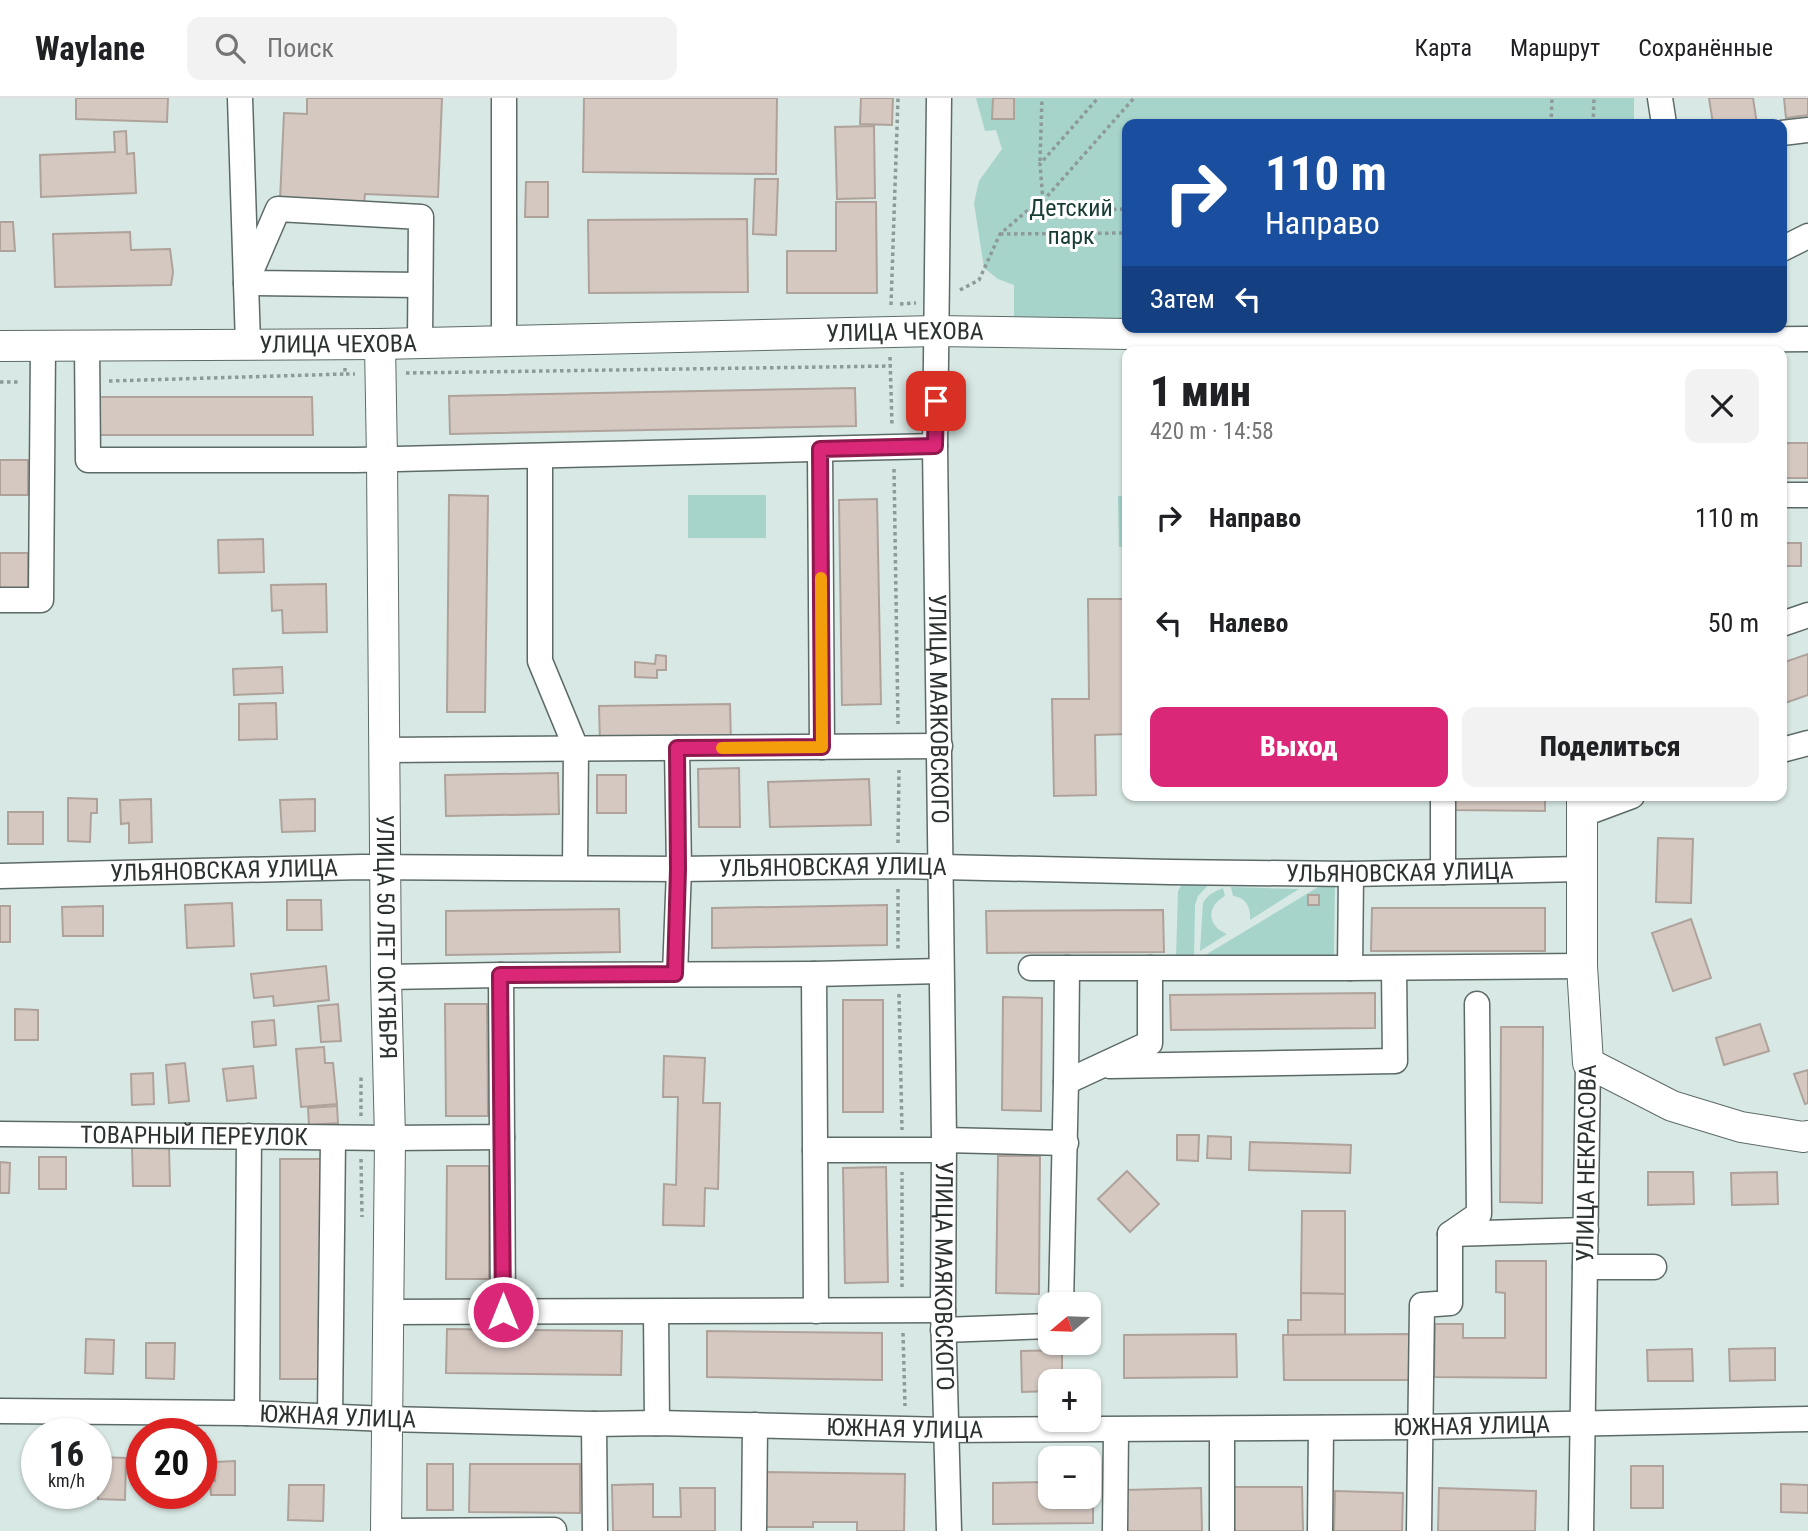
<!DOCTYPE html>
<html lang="ru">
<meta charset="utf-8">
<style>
body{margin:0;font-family:"Roboto Condensed",sans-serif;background:#f2f2f2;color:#202124;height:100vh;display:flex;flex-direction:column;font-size:26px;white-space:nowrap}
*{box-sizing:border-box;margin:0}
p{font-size:23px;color:#757577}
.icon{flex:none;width:38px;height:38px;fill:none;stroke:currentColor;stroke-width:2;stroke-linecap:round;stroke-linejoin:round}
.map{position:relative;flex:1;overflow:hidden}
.details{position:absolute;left:1122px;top:248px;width:665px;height:455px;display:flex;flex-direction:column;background:#fff;border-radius:14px;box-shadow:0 2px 5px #0004}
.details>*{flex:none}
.banner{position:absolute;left:1122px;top:21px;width:665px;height:214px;border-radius:14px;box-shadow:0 2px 5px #0004;background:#1a4fa0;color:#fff;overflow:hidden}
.needle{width:46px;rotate:251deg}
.controls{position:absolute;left:1038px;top:1194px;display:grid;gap:14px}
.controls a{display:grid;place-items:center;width:63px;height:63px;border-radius:14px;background:#fff;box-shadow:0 2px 5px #0004;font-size:35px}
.speed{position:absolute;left:21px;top:1320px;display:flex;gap:14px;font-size:35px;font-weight:700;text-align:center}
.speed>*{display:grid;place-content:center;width:91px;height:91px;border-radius:50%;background:#fff;box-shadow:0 2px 5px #0004;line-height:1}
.speed small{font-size:18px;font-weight:400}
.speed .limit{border:10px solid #d22;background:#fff;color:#111}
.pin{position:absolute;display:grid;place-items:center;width:60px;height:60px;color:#fff;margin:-30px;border-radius:14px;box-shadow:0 4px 10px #0006}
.me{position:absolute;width:77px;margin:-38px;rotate:0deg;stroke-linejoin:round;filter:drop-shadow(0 0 5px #0008)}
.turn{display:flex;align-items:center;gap:24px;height:147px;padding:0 28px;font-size:32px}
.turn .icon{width:91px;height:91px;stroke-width:2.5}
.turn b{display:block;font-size:49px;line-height:60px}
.then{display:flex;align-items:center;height:66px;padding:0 28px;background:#0003;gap:14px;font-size:26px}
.round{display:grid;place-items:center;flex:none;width:74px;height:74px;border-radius:14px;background:#f2f2f2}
.summary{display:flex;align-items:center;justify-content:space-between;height:119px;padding:0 28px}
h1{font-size:42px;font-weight:800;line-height:52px}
.button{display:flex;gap:14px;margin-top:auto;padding:14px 28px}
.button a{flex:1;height:80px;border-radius:14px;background:#db2777;color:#fff;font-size:28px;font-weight:800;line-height:80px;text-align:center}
.button a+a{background:#f2f2f2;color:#202124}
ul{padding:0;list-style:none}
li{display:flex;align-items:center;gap:21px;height:105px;padding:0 28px}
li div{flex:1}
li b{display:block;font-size:26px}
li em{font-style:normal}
header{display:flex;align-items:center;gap:42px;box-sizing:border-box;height:98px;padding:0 35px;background:#fff;border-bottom:2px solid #e0e0e0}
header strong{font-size:33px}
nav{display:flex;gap:38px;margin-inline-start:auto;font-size:24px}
.search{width:490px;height:63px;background:#f2f2f2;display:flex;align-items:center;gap:18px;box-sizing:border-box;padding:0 24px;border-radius:14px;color:#757577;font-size:26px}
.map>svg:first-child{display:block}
</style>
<header>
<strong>Waylane</strong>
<div class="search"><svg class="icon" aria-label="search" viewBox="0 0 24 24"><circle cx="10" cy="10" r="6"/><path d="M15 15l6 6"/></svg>Поиск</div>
<nav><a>Карта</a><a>Маршрут</a><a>Сохранённые</a></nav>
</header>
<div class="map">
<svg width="1808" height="1433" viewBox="0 0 1808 1433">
<rect width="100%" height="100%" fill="#d8e8e4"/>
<g fill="#a6d4cb">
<path d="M 976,0 L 1634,0 L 1634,26 L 1127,26 L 1127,221 L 1014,221 L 1014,187 L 998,181 L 984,170 L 974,105 L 979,83 L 1002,51 L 996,32 L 985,33 Z"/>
<rect x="688" y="397" width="78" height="43"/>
<path d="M 1118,398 L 1127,398 L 1127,449 L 1119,449 Z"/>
<path d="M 1335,779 L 1334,859 L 1202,859 Z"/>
<path d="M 1210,785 L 1198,798 L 1195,807 L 1194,860 L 1176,859 L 1178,793 L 1182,786 Z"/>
<path d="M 1231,789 L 1232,789 L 1299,791 L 1250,822 C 1251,810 1246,799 1233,798 Z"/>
<path d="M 1223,790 L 1225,798 C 1206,808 1207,828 1227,836 L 1200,853 L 1203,805 C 1208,796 1214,794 1223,790 Z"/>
</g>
<g fill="#d5c8c1" stroke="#aea29b" stroke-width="2">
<path d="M 76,0 L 168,0 L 167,24 L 76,21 Z"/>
<path d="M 307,0 L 442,0 L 438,99 L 365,96 L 364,106 L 280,102 L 284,15 L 307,16 Z"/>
<path d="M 584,0 L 777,0 L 776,76 L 583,74 Z"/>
<path d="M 861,0 L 893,0 L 892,27 L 860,26 Z"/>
<path d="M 993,0 L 1014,0 L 1014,21 L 992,21 Z"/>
<path d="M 1709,0 L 1753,0 L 1757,26 L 1713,26 Z"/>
<path d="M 1784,0 L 1808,0 L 1808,17 L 1786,20 Z"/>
<path d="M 874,28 L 875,100 L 837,101 L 835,29 Z"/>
<path d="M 126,33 L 127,56 L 134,55 L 136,95 L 41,99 L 40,57 L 115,54 L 114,34 Z"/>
<path d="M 755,81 L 778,81 L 776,137 L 753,136 Z"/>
<path d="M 526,84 L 548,84 L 548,119 L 525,119 Z"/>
<path d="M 836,104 L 876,104 L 877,195 L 787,195 L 787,153 L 836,153 Z"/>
<path d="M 747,121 L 748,194 L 589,195 L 588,122 Z"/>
<path d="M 0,124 L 13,124 L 15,153 L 0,153 Z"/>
<path d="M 130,134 L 131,152 L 170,151 L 173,174 L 171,187 L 55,189 L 53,136 Z"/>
<path d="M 855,290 L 856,328 L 450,336 L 449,298 Z"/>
<path d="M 96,299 L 312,299 L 313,337 L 96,337 Z"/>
<rect x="1782" y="345" width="26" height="35"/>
<rect x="0" y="362" width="28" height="35"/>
<path d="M 449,397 L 488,398 L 485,614 L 447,614 Z"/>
<path d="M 877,401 L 881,606 L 842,607 L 839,402 Z"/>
<path d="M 263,441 L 264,474 L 219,475 L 218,442 Z"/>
<rect x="1782" y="445" width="19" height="23"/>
<rect x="0" y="455" width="28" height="38"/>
<path d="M 326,486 L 327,534 L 283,535 L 282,512 L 272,513 L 271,487 Z"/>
<path d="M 1088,501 L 1124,501 L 1127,636 L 1095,637 L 1096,697 L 1054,698 L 1052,601 L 1089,601 Z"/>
<path d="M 1808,556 L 1808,597 L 1782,606 L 1782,565 Z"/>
<path d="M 656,557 L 666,558 L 666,572 L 657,572 L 657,580 L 635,579 L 635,564 L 655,566 Z"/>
<path d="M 282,569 L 283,595 L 234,597 L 233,571 Z"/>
<path d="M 276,605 L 277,641 L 239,642 L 239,606 Z"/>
<path d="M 730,606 L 731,644 L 600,645 L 599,608 Z"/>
<path d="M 739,670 L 740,729 L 699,729 L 698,671 Z"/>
<path d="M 558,675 L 559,716 L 446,718 L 445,677 Z"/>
<rect x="597" y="677" width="29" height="38"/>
<path d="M 869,681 L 871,727 L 770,729 L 768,684 Z"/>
<path d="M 1451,698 L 1545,698 L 1545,713 L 1451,712 Z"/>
<path d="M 68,700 L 97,701 L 97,715 L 91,715 L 90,744 L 68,743 Z"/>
<path d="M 151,701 L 152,744 L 129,745 L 129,725 L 121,726 L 120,702 Z"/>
<path d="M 315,701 L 315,733 L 282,734 L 280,702 Z"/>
<rect x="8" y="714" width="35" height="32"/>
<path d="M 1658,740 L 1693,741 L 1691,805 L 1656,804 Z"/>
<rect x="1308" y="797" width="11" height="10"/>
<path d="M 287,802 L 321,802 L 322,832 L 287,832 Z"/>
<path d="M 232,805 L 234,848 L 187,850 L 185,807 Z"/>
<path d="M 887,807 L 887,847 L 712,850 L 712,810 Z"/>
<rect x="0" y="808" width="10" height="36"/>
<path d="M 103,808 L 103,838 L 63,838 L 62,809 Z"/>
<path d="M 1372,810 L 1545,810 L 1545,853 L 1371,853 Z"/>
<path d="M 619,811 L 620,854 L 446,857 L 446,813 Z"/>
<path d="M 1163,812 L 1164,854 L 987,855 L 986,813 Z"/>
<path d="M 1691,821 L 1711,880 L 1673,893 L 1652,835 Z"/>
<path d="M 326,868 L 329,902 L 274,908 L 273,898 L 254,900 L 251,876 Z"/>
<path d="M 1375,895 L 1375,930 L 1171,932 L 1170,897 Z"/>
<path d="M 1003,899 L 1042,900 L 1041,1013 L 1002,1012 Z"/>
<rect x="843" y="902" width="40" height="112"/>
<path d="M 338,906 L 341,943 L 321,944 L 318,908 Z"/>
<path d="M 445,906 L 487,906 L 488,1018 L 446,1018 Z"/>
<path d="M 15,911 L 38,912 L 38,942 L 15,942 Z"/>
<path d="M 274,922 L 276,947 L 254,949 L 252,924 Z"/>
<path d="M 1760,926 L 1769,953 L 1724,967 L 1716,940 Z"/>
<path d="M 1501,929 L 1543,929 L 1542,1105 L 1500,1104 Z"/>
<path d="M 324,949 L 325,965 L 333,965 L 337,1006 L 301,1009 L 296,951 Z"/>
<path d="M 664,958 L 705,960 L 703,1005 L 720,1005 L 718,1091 L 705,1090 L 704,1128 L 663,1127 L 664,1086 L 676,1087 L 678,999 L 663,999 Z"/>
<path d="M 185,965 L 189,1003 L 169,1005 L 166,967 Z"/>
<path d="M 253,968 L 256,1000 L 227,1003 L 223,971 Z"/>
<path d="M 1808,972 L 1808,1005 L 1805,1006 L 1794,976 Z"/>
<path d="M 153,975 L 154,1006 L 132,1007 L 131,976 Z"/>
<path d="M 337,1008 L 338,1025 L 309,1027 L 308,1010 Z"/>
<path d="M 1177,1037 L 1199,1037 L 1198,1063 L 1177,1062 Z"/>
<path d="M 1208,1038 L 1231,1039 L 1231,1061 L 1207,1060 Z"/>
<path d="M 1250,1044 L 1351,1047 L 1350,1075 L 1249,1072 Z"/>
<path d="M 132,1048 L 169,1048 L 170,1088 L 133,1088 Z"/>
<path d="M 998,1058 L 1040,1058 L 1039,1196 L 996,1195 Z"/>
<rect x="39" y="1059" width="27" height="32"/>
<rect x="280" y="1061" width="41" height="220"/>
<path d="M 0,1064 L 10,1065 L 9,1095 L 0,1095 Z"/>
<path d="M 447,1068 L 489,1068 L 489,1181 L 446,1181 Z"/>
<path d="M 886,1069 L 888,1184 L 845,1185 L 843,1070 Z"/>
<path d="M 1127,1073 L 1159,1106 L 1130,1134 L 1098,1101 Z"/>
<path d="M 1648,1074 L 1693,1074 L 1694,1106 L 1648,1107 Z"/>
<path d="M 1777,1074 L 1778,1106 L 1732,1107 L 1731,1075 Z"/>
<path d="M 1302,1113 L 1345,1113 L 1345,1196 L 1301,1195 Z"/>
<path d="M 1496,1163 L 1546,1163 L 1546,1280 L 1434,1279 L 1435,1226 L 1463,1226 L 1463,1240 L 1505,1240 L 1505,1195 L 1496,1194 Z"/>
<path d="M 1301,1195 L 1345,1196 L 1345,1237 L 1288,1237 L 1288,1222 L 1301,1222 Z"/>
<path d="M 447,1231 L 622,1233 L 621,1277 L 446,1275 Z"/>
<path d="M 707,1233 L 882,1235 L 882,1282 L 707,1279 Z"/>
<path d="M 1236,1236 L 1237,1279 L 1124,1280 L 1124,1237 Z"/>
<path d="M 1411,1236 L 1412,1282 L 1284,1282 L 1283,1237 Z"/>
<path d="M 86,1241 L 114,1242 L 113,1276 L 85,1275 Z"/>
<path d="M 146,1245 L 175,1245 L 174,1281 L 146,1280 Z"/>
<path d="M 1775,1250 L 1775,1282 L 1730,1283 L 1729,1251 Z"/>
<path d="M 1692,1251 L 1693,1283 L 1648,1283 L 1647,1252 Z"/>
<path d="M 1062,1252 L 1062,1283 L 1050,1283 L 1050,1293 L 1022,1294 L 1021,1253 Z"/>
<path d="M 172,1334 L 205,1335 L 203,1386 L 201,1386 L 201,1335 Z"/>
<path d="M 99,1359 L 126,1360 L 125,1402 L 98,1401 Z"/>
<path d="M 235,1363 L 235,1397 L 211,1397 L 210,1383 L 215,1383 L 214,1364 Z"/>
<path d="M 32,1364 L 37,1364 L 37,1386 L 30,1386 Z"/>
<rect x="427" y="1366" width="26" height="46"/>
<path d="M 470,1366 L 580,1366 L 580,1415 L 469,1414 Z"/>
<rect x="1631" y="1368" width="32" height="42"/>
<path d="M 766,1374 L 905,1376 L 904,1433 L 857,1433 L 857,1424 L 813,1424 L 813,1429 L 765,1429 Z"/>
<path d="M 1050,1384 L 1050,1398 L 1088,1398 L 1088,1384 L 1093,1384 L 1093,1425 L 993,1426 L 993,1385 Z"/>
<path d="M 653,1386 L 653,1419 L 681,1419 L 680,1390 L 715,1390 L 715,1433 L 613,1433 L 612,1387 Z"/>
<path d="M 1781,1386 L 1808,1387 L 1808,1415 L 1781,1414 Z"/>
<path d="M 289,1387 L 324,1387 L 323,1423 L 288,1422 Z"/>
<path d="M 1233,1389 L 1302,1389 L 1303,1433 L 1233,1433 Z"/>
<path d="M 1201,1390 L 1202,1433 L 1126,1433 L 1125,1392 Z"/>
<path d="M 1439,1390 L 1536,1393 L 1535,1433 L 1438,1433 Z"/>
<path d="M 1335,1393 L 1403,1395 L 1402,1433 L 1334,1433 Z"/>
</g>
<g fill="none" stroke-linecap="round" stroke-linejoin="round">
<defs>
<g id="minor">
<path d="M 240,0 L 246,185 L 420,187"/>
<path d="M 504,0 L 504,243"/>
<path id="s1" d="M 939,0 L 935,348 L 944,1042 L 943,1212 L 949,1433"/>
<path d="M 1660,0 L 1664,26"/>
<path d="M 1782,35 L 1808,32"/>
<path d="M 1782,151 L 1808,138"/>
<path d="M 1590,243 L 1808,241"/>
<path d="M 248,246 L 246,185 L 278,111 L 421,119 L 420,244"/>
<path d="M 87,247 L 88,362 L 356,362 L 935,348"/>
<path d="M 820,351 L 822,649"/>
<path d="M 540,358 L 540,563 L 576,650 L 575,770"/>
<path d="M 1782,397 L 1808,397"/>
<path d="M 0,502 L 41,502 L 43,247"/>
<path d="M 1782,526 L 1808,517"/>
<path d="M 385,652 L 940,648"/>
<path d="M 1782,652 L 1808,645"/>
<path d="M 1581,717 L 1632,698"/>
<path d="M 1443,774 L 1443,698"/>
<path id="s2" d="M 0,778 L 361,769 L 679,771 L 898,768 L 1170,774 L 1351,776 L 1581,771"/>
<path d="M 1031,870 L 1150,870"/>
<path d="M 1350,870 L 1351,776"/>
<path d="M 675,876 L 679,771 L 677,650"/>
<path d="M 814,876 L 816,1213"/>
<path d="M 386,879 L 501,877"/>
<path d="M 1477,906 L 1479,1116 L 1450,1136 L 1586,1132"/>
<path d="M 1110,968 L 1395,963 L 1394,870"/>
<path d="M 1066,984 L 1067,870"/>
<path id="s3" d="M 0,1036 L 390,1040 L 502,1039 L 501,877 L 814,876 L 941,873"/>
<path d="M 502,1039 L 503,1214"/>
<path d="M 944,1042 L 1066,1045"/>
<path d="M 815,1052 L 943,1052"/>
<path d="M 1585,1169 L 1654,1169"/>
<path d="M 1061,1206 L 1066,984 L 1150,945 L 1150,870 L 1350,870 L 1582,868"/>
<path d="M 389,1214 L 943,1212"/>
<path d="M 656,1214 L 657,1325"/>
<path d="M 943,1232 L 1050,1228"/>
<path id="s4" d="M 0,1313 L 247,1315 L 387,1321 L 594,1326 L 657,1325 L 946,1332 L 1421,1329 L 1808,1321"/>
<path d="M 247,1315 L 249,1038"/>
<path d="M 330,1318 L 333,1040"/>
<path d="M 594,1326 L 595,1433"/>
<path d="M 386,1433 L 554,1432"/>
<path d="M 754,1433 L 755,1327"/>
<path d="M 1115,1433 L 1116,1332"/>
<path d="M 1222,1433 L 1222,1331"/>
<path d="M 1320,1433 L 1321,1330"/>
<path d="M 1419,1433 L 1422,1207 L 1450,1205 L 1450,1136"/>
<path id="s5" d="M 1581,1433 L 1588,965"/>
</g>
<g id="major">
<path id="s6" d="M 380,246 L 382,361 L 386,879 L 390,1040 L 386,1433"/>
<path id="s7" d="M 0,248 L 380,246 L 936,233 L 1590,243 L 1591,254"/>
<path d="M 1582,698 L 1582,868 L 1588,965 L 1672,1008 L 1741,1029 L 1803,1039 L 1808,1038"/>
</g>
</defs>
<use href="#minor" stroke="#5d6b68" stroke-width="27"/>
<use href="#major" stroke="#5d6b68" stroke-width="32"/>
<g stroke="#8e9a97" stroke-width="3.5" stroke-dasharray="3.5 3.5" stroke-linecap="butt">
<path d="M 1551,26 L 1552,0"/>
<path d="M 1593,26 L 1594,0"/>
<path d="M 1040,63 L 1042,0"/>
<path d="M 1043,103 L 1040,66 L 1098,0"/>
<path d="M 1029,113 L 1127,111"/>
<path d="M 1000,136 L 1127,135"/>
<path d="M 960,192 L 979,182 L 1000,136 L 1027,113 L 1043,103 L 1134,0"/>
<path d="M 900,206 L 916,205"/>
<path d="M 891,207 L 898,0"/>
<path d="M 890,259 L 892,328"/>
<path d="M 345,270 L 345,276 L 355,276"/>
<path d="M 406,275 L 891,268"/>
<path d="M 109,283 L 345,276"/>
<path d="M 0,284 L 21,284"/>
<path d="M 894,371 L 898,626"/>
<path d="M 898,745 L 899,672"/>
<path d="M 898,791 L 898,853"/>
<path d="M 899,896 L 902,1032"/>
<path d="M 361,1018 L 361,977"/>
<path d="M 361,1061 L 362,1119"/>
<path d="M 902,1189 L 902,1074"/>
<path d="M 903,1235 L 905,1308"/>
</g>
<use href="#minor" stroke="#fff" stroke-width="24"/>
<use href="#major" stroke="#fff" stroke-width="30"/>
</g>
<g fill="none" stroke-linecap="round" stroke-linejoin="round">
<defs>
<path id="route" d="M 503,1214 L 500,877 L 675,876 L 678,771 L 677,650 L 822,649 L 820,351 L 935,348 L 936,303"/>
</defs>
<use href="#route" stroke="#8e194d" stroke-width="18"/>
<use href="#route" stroke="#db2777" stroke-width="12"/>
<path stroke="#f59e0b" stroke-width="12" d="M 722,650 L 822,649 L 821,480"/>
</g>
<g text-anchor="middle" stroke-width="6" stroke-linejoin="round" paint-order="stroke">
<g font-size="24" fill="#173c36" stroke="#fff">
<text x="1071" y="118">Детский<tspan x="1071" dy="28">парк</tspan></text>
</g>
<g font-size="24" fill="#2c3231" stroke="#fff">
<text dy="8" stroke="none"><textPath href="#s7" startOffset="905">УЛИЦА ЧЕХОВА</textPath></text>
<text dy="8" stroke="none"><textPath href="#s7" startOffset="338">УЛИЦА ЧЕХОВА</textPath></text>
<text dy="8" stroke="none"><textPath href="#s1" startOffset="611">УЛИЦА МАЯКОВСКОГО</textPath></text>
<text dy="8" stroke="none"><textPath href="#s2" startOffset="833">УЛЬЯНОВСКАЯ УЛИЦА</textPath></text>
<text dy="8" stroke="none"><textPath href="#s2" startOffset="224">УЛЬЯНОВСКАЯ УЛИЦА</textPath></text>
<text dy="8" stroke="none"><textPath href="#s2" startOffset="1400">УЛЬЯНОВСКАЯ УЛИЦА</textPath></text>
<text dy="8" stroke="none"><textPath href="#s6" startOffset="593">УЛИЦА 50 ЛЕТ ОКТЯБРЯ</textPath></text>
<text dy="8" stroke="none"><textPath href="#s3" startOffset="194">ТОВАРНЫЙ ПЕРЕУЛОК</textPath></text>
<text dy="8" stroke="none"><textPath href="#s5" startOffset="368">УЛИЦА НЕКРАСОВА</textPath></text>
<text dy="8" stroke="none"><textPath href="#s1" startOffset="1178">УЛИЦА МАЯКОВСКОГО</textPath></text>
<text dy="8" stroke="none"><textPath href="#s4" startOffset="338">ЮЖНАЯ УЛИЦА</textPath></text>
<text dy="8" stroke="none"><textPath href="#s4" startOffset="1472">ЮЖНАЯ УЛИЦА</textPath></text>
<text dy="8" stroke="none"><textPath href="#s4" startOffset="905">ЮЖНАЯ УЛИЦА</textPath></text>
</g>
</g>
</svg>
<div class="controls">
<a><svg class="needle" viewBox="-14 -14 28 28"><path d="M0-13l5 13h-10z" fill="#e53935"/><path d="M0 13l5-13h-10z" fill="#757577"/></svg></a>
<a>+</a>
<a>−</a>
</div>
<div class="speed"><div>16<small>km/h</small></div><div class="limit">20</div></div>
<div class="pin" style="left:936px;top:303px;background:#d93025"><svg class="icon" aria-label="arrive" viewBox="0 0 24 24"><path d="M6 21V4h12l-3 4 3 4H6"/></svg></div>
<svg class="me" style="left:503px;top:1214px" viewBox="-20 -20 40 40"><circle r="17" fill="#db2777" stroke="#fff" stroke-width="3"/><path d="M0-11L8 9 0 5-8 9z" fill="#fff"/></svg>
<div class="banner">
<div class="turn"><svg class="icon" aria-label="right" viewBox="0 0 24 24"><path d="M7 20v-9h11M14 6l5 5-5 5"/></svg><div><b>110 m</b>Направо</div></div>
<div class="then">Затем<svg class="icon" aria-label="left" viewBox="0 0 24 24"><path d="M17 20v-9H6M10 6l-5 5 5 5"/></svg></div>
</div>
<section class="details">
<div class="summary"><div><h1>1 мин</h1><p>420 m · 14:58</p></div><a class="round"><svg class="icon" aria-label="close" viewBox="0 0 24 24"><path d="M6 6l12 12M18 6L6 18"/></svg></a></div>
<ul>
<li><svg class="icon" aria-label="right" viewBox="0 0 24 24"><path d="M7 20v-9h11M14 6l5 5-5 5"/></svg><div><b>Направо</b></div><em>110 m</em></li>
<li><svg class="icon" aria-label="left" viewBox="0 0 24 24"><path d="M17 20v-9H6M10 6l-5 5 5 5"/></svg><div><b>Налево</b></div><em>50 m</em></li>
</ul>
<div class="button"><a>Выход</a><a>Поделиться</a></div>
</section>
</div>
